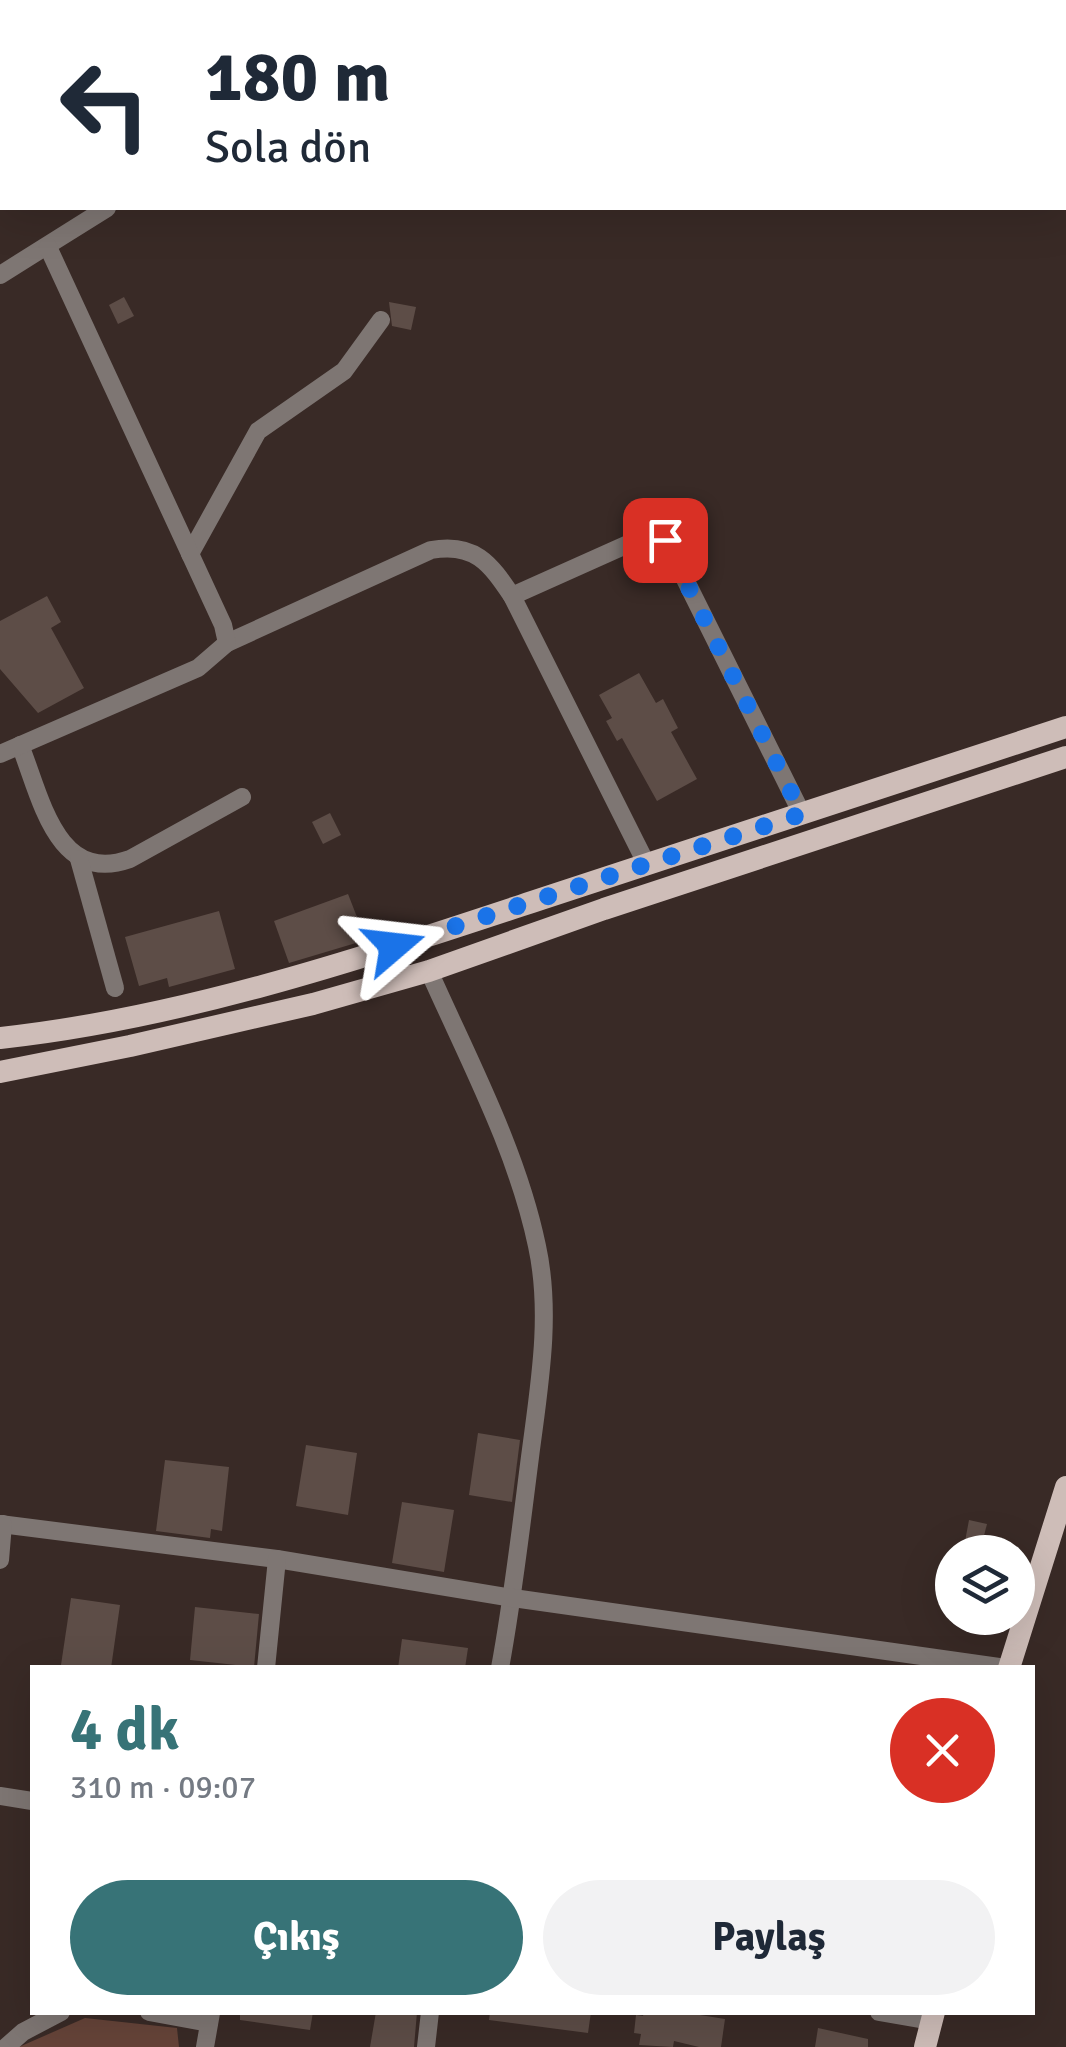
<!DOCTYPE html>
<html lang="tr">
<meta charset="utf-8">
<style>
body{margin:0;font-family:Signika,sans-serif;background:#f2f2f3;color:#1f2937;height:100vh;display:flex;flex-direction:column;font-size:38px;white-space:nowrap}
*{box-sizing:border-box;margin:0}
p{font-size:32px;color:#747a83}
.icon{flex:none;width:55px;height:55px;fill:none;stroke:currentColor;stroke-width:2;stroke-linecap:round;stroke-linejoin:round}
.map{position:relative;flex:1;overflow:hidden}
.panel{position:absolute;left:30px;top:1665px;width:1005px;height:350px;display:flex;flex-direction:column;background:#fff;border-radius:0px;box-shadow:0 10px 40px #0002}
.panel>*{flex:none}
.top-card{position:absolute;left:0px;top:0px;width:1068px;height:210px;box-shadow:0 10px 40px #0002;background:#fff;color:#1f2937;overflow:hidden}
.tools{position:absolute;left:935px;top:1535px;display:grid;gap:20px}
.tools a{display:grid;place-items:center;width:100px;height:100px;border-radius:50%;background:#fff;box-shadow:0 10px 40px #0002;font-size:50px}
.pin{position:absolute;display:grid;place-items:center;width:85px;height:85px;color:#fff;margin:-42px;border-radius:20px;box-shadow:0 5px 15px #0006}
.me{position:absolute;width:110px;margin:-55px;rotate:73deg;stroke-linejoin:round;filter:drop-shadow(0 0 8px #0008)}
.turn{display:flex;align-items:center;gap:35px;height:210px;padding:0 40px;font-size:45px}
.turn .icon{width:130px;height:130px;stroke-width:2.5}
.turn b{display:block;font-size:70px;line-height:85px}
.round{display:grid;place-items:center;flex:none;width:105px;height:105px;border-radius:52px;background:#f2f2f3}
.headline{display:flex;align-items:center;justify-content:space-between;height:170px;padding:0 40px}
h1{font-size:60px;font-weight:800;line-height:75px;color:#377377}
.action{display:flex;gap:20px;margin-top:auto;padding:20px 40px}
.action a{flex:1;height:115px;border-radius:60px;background:#377377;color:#fff;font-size:40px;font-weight:800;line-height:115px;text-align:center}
.action a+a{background:#f2f2f3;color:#1f2937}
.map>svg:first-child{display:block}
</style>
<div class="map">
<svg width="1066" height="2047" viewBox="0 0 1066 2047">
<rect width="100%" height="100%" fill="#392a26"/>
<path fill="#664439" d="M 85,2018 L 177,2028 L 179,2047 L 19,2047 Z"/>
<g fill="#5d4d47">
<path d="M 124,297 L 134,316 L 118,324 L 109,305 Z"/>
<path d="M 389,302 L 416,307 L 411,330 L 392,326 Z"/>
<path d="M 47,596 L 61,622 L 51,628 L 84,688 L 38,713 L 0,669 L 0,621 Z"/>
<path d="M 639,673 L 656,703 L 663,699 L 678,728 L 671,732 L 697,779 L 657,801 L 622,738 L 617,741 L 606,721 L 612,718 L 599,695 Z"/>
<path d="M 330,813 L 341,835 L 323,844 L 312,822 Z"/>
<path d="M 348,894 L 366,940 L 289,963 L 274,921 Z"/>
<path d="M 219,911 L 235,969 L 169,987 L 167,978 L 139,986 L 125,937 Z"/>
<path d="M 478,1433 L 520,1440 L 512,1502 L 469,1495 Z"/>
<path d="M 306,1445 L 357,1453 L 348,1515 L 296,1506 Z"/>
<path d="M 165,1460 L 229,1467 L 222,1531 L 211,1529 L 210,1538 L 156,1531 Z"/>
<path d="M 402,1502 L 454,1510 L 444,1572 L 392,1563 Z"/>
<path d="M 969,1520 L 987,1524 L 980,1551 L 964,1547 Z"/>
<path d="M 71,1598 L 120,1605 L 111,1668 L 61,1665 Z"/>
<path d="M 195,1607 L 259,1614 L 254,1667 L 190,1660 Z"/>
<path d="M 402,1639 L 468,1648 L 465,1668 L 398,1668 Z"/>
<path d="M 240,2012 L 313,2012 L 310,2030 L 240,2020 Z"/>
<path d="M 376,2012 L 417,2012 L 414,2047 L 370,2047 Z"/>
<path d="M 490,2012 L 591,2012 L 588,2033 L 489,2020 Z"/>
<path d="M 644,2012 L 681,2012 L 725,2019 L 721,2047 L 699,2047 L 674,2041 L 673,2047 L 639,2045 L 641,2034 L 634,2033 L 636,2015 L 643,2016 Z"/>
<path d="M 818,2028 L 868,2039 L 868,2047 L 815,2047 Z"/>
</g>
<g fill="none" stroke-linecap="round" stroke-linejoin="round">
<g stroke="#7e7673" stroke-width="18">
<path d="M 282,0 L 284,2"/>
<path d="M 414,2 L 418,0"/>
<path d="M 1066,59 L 1066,62"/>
<path d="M 0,275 L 107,208"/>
<path d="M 190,554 L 258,431 L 344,371 L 381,320"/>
<path d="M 512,596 L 646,536 L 658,534 L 671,551 L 802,814"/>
<path d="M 227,643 L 431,550 C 474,542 490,563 512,596 L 647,865"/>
<path d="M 20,745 C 41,797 56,885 130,859 L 242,797"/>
<path d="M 0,754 L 198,668 L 227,643 L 223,625 L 48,247"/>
<path d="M 79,859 L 115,988"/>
<path d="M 429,971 C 468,1059 517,1150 537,1246 C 552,1315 539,1387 530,1457 C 521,1527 513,1598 500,1668"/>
<path d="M 0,1524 L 277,1559 L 513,1598 L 1006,1668"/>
<path d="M 0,1560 L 3,1524"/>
<path d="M 266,1668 L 277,1559"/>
<path d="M 0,1796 L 32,1801"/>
<path d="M 149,2012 L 209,2023"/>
<path d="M 879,2012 L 931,2021"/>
<path d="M 6,2047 L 23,2032 L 61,2012"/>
<path d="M 205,2047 L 211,2013"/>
<path d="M 426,2047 L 430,2012"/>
</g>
<g stroke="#cebdb8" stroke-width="22">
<path d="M 0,1038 C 185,1018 365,957 541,899 C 716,842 891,785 1066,727"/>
<path d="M 0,1072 L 130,1046 L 313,1004 L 429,971 L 604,909 L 1066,757"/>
<path d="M 1009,1668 L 1066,1487"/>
<path d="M 925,2047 L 934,2012"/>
</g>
</g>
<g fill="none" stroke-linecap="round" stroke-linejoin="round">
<path stroke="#1a73e8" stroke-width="18" stroke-dasharray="0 32.4" d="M 394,946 L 802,814 L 665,540"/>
</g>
</svg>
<div class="tools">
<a><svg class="icon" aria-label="layers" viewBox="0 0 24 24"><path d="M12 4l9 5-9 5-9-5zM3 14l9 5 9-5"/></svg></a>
</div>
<div class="pin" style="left:665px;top:540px;background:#d93025"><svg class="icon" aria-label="arrive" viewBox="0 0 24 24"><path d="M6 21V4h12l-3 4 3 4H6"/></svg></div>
<svg class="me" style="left:394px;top:946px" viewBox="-20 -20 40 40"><path d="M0-17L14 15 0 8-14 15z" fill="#1a73e8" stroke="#fff" stroke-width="4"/></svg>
<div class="top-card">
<div class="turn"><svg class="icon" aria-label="left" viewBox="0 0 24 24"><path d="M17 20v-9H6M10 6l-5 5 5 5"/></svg><div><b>180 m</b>Sola dön</div></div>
</div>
<section class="panel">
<div class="headline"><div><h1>4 dk</h1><p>310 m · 09:07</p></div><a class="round" style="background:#d93025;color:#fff"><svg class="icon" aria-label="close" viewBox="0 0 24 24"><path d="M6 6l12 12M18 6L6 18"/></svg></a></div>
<div class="action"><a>Çıkış</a><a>Paylaş</a></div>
</section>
</div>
